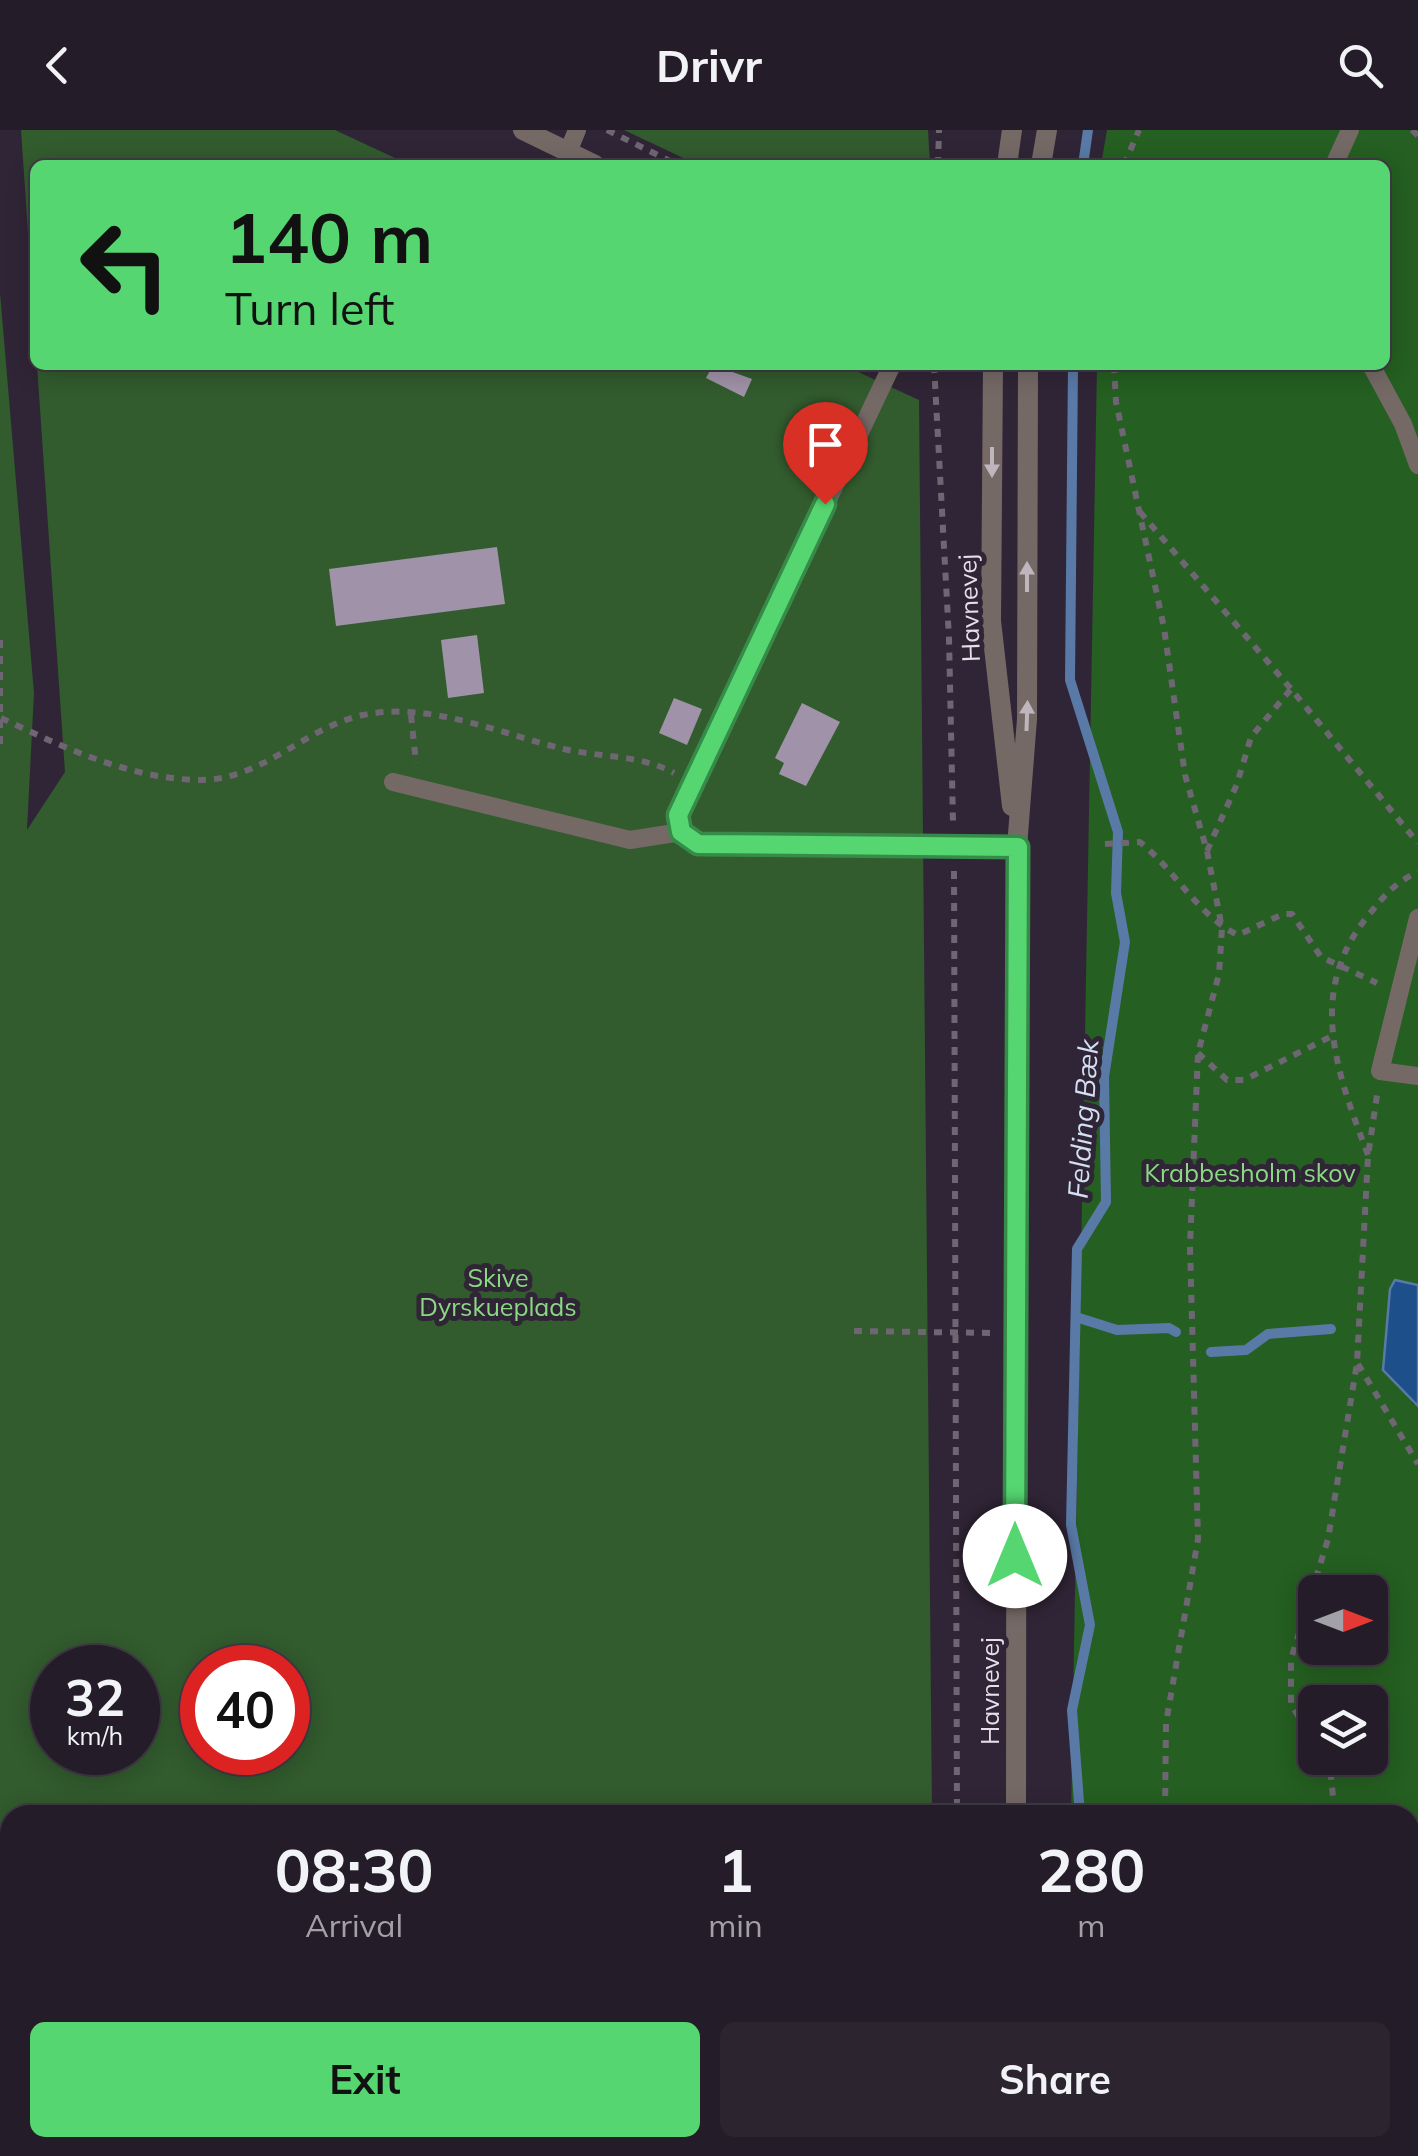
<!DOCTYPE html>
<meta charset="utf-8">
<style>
body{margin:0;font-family:Mulish,sans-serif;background:#2c2530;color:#f1f3f6;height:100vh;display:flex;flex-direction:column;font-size:38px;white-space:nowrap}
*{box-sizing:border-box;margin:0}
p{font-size:32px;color:#a3a1a8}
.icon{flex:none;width:55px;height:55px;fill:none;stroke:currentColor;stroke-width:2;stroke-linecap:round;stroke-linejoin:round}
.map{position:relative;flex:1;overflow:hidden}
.sheet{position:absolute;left:0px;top:1675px;width:1420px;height:352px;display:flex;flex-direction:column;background:#241c28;border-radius:30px 30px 0 0;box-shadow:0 5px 25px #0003,0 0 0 2px #413a45}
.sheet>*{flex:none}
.guide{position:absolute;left:30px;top:30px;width:1360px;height:210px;border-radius:15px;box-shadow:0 5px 25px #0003,0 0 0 2px #413a45;background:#55d671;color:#111;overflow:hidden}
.needle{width:65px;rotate:90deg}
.fabs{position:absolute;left:1298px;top:1445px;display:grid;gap:20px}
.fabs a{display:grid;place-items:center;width:90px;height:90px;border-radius:15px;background:#241c28;box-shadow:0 5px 25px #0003,0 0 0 2px #413a45;font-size:50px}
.speed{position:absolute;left:30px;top:1515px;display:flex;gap:20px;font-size:50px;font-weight:700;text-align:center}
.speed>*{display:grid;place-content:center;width:130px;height:130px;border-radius:50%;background:#241c28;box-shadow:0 5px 25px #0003,0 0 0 2px #413a45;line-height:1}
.speed small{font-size:25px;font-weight:400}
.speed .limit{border:15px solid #d22;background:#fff;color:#111}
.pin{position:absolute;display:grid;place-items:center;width:85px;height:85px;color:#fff;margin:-102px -42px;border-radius:50% 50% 50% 0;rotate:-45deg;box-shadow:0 0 10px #0007}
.pin .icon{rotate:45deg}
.me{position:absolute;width:110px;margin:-55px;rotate:0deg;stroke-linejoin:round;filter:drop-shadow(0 0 8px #0008)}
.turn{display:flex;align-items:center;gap:35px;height:210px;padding:0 30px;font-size:45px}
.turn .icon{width:130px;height:130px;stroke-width:2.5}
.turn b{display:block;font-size:70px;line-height:85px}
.eta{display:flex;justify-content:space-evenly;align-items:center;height:170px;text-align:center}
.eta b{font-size:60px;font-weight:700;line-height:70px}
.cta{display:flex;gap:20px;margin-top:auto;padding:20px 30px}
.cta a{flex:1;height:115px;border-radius:15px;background:#55d671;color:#111;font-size:40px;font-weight:700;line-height:115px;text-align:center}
.cta a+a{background:#2c2530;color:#f1f3f6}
header{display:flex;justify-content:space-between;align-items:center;height:130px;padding:0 30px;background:#241c28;font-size:45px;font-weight:700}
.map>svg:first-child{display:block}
</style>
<header><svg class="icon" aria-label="back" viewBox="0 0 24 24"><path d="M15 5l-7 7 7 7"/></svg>Drivr<svg class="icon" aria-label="search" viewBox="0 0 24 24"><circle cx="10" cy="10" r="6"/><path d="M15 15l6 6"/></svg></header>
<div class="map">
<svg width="1418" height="2026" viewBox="0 0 1418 2026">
<rect width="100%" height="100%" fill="#302536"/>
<g fill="#325b2e" fill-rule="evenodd">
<path d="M 21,0 L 335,0 L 410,35 L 35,35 L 35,206 Z"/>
<path d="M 624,0 L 928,0 L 930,35 L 698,35 Z"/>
<path d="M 0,163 L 34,563 L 27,700 L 65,642 L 37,235 L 843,235 L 919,270 L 932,1685 L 10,1685 L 10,1880 L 0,1879 ZM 52,1538 L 138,1538 L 138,1622 L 52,1622 ZM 202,1538 L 288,1538 L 288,1622 L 202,1622 Z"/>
</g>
<path fill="#255f21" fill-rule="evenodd" d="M 1107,0 L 1418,0 L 1418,1155 L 1413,1152 L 1412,1273 L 1418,1276 L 1418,2026 L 1081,2026 L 1081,2018 L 1410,2018 L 1410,1685 L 1071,1685 L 1097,235 L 1385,235 L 1385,35 L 1101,35 ZM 1315,1462 L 1370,1462 L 1370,1518 L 1315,1518 ZM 1315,1572 L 1370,1572 L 1370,1628 L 1315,1628 Z"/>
<path fill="#1d4f8a" stroke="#597aa7" stroke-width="2.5" d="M 1395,1150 L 1418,1155 L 1418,1276 L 1383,1240 L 1390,1159 Z"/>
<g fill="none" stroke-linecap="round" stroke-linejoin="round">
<g stroke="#597aa7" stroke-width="10">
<path d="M 1083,35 L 1088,0"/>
<path d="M 1073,235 L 1070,550 L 1118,702 L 1116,763 L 1125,812 L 1104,947 L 1106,1072 L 1077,1119 L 1071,1395 L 1090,1495 L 1072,1580 L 1080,1685"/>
<path d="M 1076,1187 L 1117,1200 L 1169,1198 L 1176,1202"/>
<path d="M 1211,1222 L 1246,1220 L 1268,1204 L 1331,1199"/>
<path d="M 1084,2018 L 1084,2026"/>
</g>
</g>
<g fill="#a092a8">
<path d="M 713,235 L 752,249 L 744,267 L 706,248 Z"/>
<path d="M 497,417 L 505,474 L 336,496 L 329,439 Z"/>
<path d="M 477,505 L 484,563 L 448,568 L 441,510 Z"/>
<path d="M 674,568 L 702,579 L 687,615 L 659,603 Z"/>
<path d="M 802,573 L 840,592 L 806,656 L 779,644 L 784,633 L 775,628 Z"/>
</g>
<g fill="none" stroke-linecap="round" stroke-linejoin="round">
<g stroke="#6f6674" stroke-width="6" stroke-dasharray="8 8" stroke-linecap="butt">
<path d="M 607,0 L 678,35"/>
<path d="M 1412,0 L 1418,6"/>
<path d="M 938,35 L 939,0"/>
<path d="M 1124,35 L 1139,0"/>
<path d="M 934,235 L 949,508 L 953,693"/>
<path d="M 1114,235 L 1116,272 L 1164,498 L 1185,645 L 1207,721 L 1222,798 L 1219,844 L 1198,923 L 1190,1116 L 1198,1409 L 1166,1593 L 1165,1685"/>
<path d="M 1140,382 L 1291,559"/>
<path d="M 0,510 L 0,618"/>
<path d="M 411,585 L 416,633"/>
<path d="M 1,588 C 63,617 125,647 195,650 C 263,652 302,598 363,585 C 429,571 501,604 564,619 C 602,628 639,624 674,643"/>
<path d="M 1105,714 L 1140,712 C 1174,739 1199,787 1238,805 L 1283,784 L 1292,784 L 1321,827 L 1377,853"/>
<path d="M 1207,721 L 1237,654 L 1251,607 L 1291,559 L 1418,713"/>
<path d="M 954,741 L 957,1685"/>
<path d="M 1198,923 L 1227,950 L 1244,950 L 1334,905"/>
<path d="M 1368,1025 C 1337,943 1306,863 1367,787 C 1384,766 1394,753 1418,742"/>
<path d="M 854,1201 L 994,1203"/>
<path d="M 1358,1234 L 1418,1334"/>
<path d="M 1315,1614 L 1291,1574 L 1291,1529 L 1328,1409 L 1357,1233 L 1368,1026 L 1377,965"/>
<path d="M 1323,1628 L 1330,1638 L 1335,1685"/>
<path d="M 959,2018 L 959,2026"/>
<path d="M 1386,2018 L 1387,2026"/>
<path d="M 90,2026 L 92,2018"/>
<path d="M 1145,2026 L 1146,2018"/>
</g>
<g stroke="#756966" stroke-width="18">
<path d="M 568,22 L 577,0"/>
<path d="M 1334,35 L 1350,0"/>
<path d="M 892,235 L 678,685 L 681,702 L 698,713 L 1017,717"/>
<path d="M 1371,235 L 1403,294 L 1418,335"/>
<path d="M 393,652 L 630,710 L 681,702"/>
<path d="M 1418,788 L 1380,941 L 1418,946"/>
</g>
<g stroke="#756966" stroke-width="20">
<path d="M 523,0 L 595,35"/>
<path d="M 1007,35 L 1012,0"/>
<path d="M 1041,35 L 1047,0"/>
<path d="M 993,235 L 991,491 L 1012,676"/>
<path d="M 1016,1685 L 1017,717 L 1027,589 L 1028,235"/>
<path d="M 1020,2018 L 1021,2026"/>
</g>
</g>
<defs><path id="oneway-solid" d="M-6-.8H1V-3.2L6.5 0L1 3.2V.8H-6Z" transform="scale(2.5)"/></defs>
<g fill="#beb6bc">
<use href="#oneway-solid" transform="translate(992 332) rotate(90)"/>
<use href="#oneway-solid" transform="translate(1027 447) rotate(-90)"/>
<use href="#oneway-solid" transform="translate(1027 586) rotate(-88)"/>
</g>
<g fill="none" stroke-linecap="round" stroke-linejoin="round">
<defs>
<path id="route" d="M 825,374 L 678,685 L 681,702 L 698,714 L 1018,717 L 1015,1426"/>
</defs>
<use href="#route" stroke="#378b49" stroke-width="25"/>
<use href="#route" stroke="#55d671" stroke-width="18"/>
</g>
<g text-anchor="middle" stroke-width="10" stroke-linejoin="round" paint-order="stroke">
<g font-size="25" fill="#e6dfea" stroke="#302536">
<text transform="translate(969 478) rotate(-92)" y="9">Havnevej</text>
<text transform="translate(990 1561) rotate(-90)" y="9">Havnevej</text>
</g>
<g font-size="25" fill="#8ad982" stroke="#302536">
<text x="1250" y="1052">Krabbesholm skov</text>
<text x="498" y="1157">Skive<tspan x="498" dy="29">Dyrskueplads</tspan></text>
</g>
<g font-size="28" font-style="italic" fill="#d3e0f2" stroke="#302536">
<text transform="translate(1083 989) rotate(-86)" y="10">Felding Bæk</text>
</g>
</g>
</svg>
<div class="fabs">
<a><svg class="needle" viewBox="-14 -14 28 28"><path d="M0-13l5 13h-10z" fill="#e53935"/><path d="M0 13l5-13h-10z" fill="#a3a1a8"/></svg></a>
<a><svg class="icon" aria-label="layers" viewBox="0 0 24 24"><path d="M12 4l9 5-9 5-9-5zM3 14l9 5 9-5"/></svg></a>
</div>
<div class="speed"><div>32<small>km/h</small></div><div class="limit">40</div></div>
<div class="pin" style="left:825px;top:374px;background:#d93025"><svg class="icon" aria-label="arrive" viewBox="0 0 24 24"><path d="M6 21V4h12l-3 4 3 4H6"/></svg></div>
<svg class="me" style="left:1015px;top:1426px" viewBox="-20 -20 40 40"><circle r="19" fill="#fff"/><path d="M0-13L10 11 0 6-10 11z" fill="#55d671"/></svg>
<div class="guide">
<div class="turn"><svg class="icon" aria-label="left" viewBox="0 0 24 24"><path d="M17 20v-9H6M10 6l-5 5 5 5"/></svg><div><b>140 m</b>Turn left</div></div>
</div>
<section class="sheet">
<div class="eta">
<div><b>08:30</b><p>Arrival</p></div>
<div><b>1</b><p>min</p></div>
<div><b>280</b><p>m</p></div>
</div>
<div class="cta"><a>Exit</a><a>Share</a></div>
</section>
</div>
